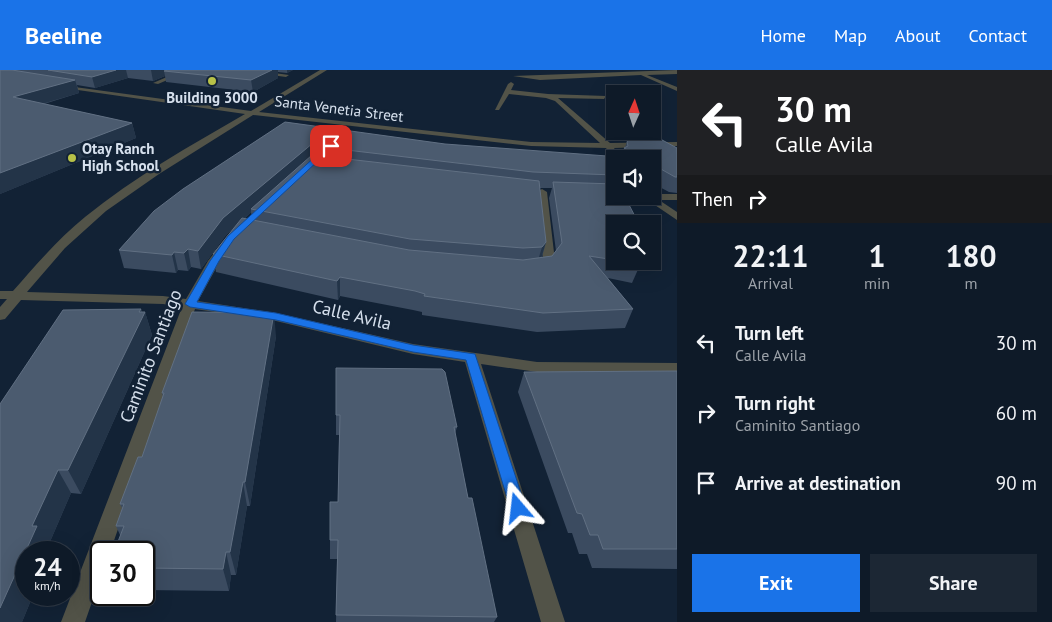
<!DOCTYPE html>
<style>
body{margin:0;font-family:"PT Sans",sans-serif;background:#1c2734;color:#f1f3f6;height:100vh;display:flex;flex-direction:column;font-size:19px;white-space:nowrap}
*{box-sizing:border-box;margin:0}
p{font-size:16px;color:#9ba1a8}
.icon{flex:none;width:28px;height:28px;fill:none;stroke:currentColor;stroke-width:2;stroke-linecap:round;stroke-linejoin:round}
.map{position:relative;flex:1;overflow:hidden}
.panel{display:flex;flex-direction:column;background:#0e1a28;width:375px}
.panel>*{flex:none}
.guide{background:#202124;color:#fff;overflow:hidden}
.needle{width:32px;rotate:3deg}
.controls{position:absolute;left:606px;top:15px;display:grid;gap:10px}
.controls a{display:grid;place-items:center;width:55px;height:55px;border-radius:0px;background:#0e1a28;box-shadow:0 5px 20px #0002,0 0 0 1px #2e3845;font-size:25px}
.speed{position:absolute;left:15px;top:471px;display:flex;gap:10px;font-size:25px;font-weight:700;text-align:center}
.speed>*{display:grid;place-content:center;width:65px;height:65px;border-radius:50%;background:#0e1a28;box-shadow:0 5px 20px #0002,0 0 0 1px #2e3845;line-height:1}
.speed small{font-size:12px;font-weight:400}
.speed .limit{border:2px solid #111;border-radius:8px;background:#fff;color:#111}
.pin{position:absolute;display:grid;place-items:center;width:42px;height:42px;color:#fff;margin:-21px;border-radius:10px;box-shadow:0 2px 8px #0006}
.me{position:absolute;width:55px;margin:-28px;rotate:343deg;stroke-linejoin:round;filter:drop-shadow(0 0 4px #0008)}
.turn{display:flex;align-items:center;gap:18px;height:105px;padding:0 15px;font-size:22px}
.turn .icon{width:65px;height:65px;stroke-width:2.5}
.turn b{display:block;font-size:35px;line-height:42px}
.then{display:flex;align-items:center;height:48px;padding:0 15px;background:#0003;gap:10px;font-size:19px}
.eta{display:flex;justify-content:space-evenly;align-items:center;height:85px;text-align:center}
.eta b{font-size:30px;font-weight:700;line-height:35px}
.button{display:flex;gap:10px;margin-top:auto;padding:10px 15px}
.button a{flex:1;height:58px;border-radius:0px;background:#1a73e8;color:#fff;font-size:20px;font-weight:700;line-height:58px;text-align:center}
.button a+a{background:#1c2734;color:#f1f3f6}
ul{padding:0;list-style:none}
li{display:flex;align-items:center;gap:15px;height:70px;padding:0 15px}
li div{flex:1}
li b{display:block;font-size:19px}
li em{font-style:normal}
header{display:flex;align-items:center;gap:30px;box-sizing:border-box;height:70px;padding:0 25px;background:#1a73e8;color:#fff}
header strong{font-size:24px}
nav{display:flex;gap:28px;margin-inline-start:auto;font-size:18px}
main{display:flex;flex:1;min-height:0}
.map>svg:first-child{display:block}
</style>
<header>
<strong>Beeline</strong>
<nav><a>Home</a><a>Map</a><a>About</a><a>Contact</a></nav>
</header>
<main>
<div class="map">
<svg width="677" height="552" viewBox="0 0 677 552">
<rect width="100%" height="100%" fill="#122235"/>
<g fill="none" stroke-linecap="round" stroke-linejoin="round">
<g fill="#525348" fill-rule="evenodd">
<path d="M 183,0 L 191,0 L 158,14 L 153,13 Z"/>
<path d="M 232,0 L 253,0 L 289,5 L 286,7 Z"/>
<path d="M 320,0 L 327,0 L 259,42 L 531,72 L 600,73 L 555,31 L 546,28 L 509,24 L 499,40 L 495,40 L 508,14 L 511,12 L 514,14 L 511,20 L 548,24 L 606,26 L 604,29 L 558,28 L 610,73 L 677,72 L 677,76 L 614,78 L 622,89 L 615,89 L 615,91 L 606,78 L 531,76 L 253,45 L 159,104 L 106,141 L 65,178 L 27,222 L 163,226 L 186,229 L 208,191 L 227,166 L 267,131 L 272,134 L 235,170 L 220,191 L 198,231 L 276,243 L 413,274 L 537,292 L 677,293 L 677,303 L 537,302 L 481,294 L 565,552 L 541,552 L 465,292 L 413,284 L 276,251 L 195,239 L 110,482 L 101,482 L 101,506 L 85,552 L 61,552 L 182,237 L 163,234 L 21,230 L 5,249 L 0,250 L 0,237 L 7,229 L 0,229 L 0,221 L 13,221 C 36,195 58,169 85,147 C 134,107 190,76 245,44 L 57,17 L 60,15 L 251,41 Z"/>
<path d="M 677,0 L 677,4 L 647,5 L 677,17 L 677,21 L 641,5 L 540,10 L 513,6 Z"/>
<path d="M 652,50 L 660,53 L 660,57 L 652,56 Z"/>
<path d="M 542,119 L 547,122 L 555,191 L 546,202 L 538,203 L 532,199 L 543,190 L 537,122 Z"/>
<path d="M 652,124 L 677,124 L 677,130 L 659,130 L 677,142 L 677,150 L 646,129 L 620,129 L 615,126 L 652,126 Z"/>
</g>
</g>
<g fill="#3b4b60" fill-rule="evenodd">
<path d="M 0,0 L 293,0 L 287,3 L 278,2 L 278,8 L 253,22 L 166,12 L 165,6 L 153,11 L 128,8 L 95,18 L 77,15 L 79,23 L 44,34 L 132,53 L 136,68 L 0,124 Z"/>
<path d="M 285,52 L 615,101 L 615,114 L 630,130 L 628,133 L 615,154 L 615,191 L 639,191 L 640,195 L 632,213 L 608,208 L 633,239 L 625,258 L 537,262 L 422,245 L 422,242 L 413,240 L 340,226 L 338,230 L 216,202 L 213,184 L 235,157 L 226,165 L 201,199 L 191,197 L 188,201 L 178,200 L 176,203 L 124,198 L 119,180 ZM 321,81 L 321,86 L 316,86 ZM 540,118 L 552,118 L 549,128 L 556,181 L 552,186 L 542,187 L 546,172 ZM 251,142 L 252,150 L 244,149 Z"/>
<path d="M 627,72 L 677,78 L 677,123 L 669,122 L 652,113 L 652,89 L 620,89 L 624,78 L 625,77 Z"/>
<path d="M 141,239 L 142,242 L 145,242 L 152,265 L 81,424 L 71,423 L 49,474 L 52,479 L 22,552 L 0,334 Z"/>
<path d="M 276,266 L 250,436 L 247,436 L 236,505 L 231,505 L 229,521 L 144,520 L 144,482 L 120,465 L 116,456 L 122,438 L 120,434 L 142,387 L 163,327 L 162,323 Z"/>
<path d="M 336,298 L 457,357 L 455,364 L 468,428 L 497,547 L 494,552 L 336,552 L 337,489 L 330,489 L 330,470 L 338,432 L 339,365 L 336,365 Z"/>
<path d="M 677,301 L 677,499 L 592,498 L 587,484 L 579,484 L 572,463 L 568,463 L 518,322 L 524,302 Z"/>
</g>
<g fill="#233448">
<path d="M 116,0 L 126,0 L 128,8 L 95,18 L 92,7 Z"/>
<path d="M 151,0 L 178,0 L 164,1 L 165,6 L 153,11 Z"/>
<path d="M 272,0 L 278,0 L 278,8 L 253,22 L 251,10 Z"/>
<path d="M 287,0 L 293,0 L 287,3 Z"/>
<path d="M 75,10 L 79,23 L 18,41 L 13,27 Z"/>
<path d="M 132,53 L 136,68 L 0,124 L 0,103 Z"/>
<path d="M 331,58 L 331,72 L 321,77 L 321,81 L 254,140 L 251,139 L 251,142 L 226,165 L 201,199 L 198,181 L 223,148 Z"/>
<path d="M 546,172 L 541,189 L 537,194 L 542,177 Z"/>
<path d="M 188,179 L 191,197 L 188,201 L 184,183 Z"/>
<path d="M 174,182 L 178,200 L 176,203 L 172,185 Z"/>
<path d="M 340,207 L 340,226 L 338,230 L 337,211 Z"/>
<path d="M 141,239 L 143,246 L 145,242 L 152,265 L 81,424 L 68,400 Z"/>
<path d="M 274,243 L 276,266 L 250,436 L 245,412 Z"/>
<path d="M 58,400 L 71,423 L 49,474 L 52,479 L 51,482 L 26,482 L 26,525 L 33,525 L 22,552 L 0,552 L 0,538 L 32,456 Z"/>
<path d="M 243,412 L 247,436 L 236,505 L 230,482 Z"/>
<path d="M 226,482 L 231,505 L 229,521 L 223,499 Z"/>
</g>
<g fill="#4b5b6f" stroke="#617083">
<path d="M 0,0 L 12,0 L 75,10 L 13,27 L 132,53 L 0,103 Z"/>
<path d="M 48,0 L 116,0 L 92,7 Z"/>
<path d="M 168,0 L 272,0 L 251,10 L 164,1 Z"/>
<path d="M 285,52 L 445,74 L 607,86 L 615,101 L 615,105 L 533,102 L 321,77 L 336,63 L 336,61 L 331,58 L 223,148 L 198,181 L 188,179 L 184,183 L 174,182 L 172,185 L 119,180 L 154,141 L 183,119 Z"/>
<path d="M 651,64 L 677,78 L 677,107 L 675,107 L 652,94 L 652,89 L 643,89 L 624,78 L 628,76 L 627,72 L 631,65 Z"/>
<path d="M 312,85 L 539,111 L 546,172 L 542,177 L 523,178 L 410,169 L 251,139 Z"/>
<path d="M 553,112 L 615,114 L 615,126 L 628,126 L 630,130 L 626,129 L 639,154 L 615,154 L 615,190 L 589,186 L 633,239 L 543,243 L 424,226 L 425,224 L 415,221 L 340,207 L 337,211 L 213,184 L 242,148 L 409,180 L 523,190 L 552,186 L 562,173 Z"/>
<path d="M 620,191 L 639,191 L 640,195 Z"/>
<path d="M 141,239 L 139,242 L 145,242 L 68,400 L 58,400 L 32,456 L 37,456 L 0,538 L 0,334 L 63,240 Z"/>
<path d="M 192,242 L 274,243 L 245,412 L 243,412 L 230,482 L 226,482 L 223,499 L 144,498 L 144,482 L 114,482 L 124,456 L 116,456 L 124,434 L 120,434 L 138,387 L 142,387 L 164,323 L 162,323 Z"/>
<path d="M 336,298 L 442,299 L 445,302 L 457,357 L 454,357 L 468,428 L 472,428 L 497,547 L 336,545 L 338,470 L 330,470 L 330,432 L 338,432 L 340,345 L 336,345 Z"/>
<path d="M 677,301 L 677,479 L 603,479 L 598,465 L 590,465 L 582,444 L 577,443 L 524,302 Z"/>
</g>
<path fill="#1a73e8" stroke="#114b97" d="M 329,74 L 334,76 L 234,169 L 219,191 L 197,232 L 276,243 L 413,275 L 475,284 L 526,438 L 523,443 L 518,445 L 513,443 L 510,438 L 466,290 L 413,282 L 276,250 L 190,237 L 185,234 L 210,191 L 228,166 Z"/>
<g fill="#b7c148" stroke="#122235" stroke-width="2">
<circle cx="212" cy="11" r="5"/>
<circle cx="72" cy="88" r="5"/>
</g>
<g text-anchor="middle" stroke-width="5" stroke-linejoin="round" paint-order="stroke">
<g font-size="15" font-weight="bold" fill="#d6e0ed" stroke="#122235">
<text x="212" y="33">Building 3000</text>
<text x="82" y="84" text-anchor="start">Otay Ranch<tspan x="82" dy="17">High School</tspan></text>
</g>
<g font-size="15" fill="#d6e0ed" stroke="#122235">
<text transform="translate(339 39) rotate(7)" y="5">Santa Venetia Street</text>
</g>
<g font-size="18" fill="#d6e0ed" stroke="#122235">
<text transform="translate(352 245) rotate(13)" y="6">Calle Avila</text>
<text transform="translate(151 286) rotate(-69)" y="6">Caminito Santiago</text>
</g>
</g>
</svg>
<div class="controls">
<a><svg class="needle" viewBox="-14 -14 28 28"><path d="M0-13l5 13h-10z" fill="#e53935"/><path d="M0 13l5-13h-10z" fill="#9ba1a8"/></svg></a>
<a><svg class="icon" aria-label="sound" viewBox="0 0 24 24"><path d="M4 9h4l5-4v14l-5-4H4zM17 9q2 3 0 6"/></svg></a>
<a><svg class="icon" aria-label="search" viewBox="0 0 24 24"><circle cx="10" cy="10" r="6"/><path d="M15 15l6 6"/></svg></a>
</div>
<div class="speed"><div>24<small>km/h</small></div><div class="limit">30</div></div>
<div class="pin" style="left:331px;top:76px;background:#d93025"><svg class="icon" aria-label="arrive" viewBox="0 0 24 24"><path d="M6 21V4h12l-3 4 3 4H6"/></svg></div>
<svg class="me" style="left:518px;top:438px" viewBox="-20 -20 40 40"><path d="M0-17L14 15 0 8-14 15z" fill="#1a73e8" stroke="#fff" stroke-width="4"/></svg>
</div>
<section class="panel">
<div class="guide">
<div class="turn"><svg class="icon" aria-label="left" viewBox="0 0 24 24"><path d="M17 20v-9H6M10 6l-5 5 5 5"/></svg><div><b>30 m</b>Calle Avila</div></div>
<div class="then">Then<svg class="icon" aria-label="right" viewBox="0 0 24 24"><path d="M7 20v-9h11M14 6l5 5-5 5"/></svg></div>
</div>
<div class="eta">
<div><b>22:11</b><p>Arrival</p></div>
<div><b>1</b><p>min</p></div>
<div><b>180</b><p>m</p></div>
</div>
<ul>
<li><svg class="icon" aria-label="left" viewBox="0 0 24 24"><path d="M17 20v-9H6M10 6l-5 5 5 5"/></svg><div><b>Turn left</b><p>Calle Avila</p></div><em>30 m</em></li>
<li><svg class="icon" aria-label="right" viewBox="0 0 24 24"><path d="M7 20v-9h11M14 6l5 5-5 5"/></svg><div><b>Turn right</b><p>Caminito Santiago</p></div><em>60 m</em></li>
<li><svg class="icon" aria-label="arrive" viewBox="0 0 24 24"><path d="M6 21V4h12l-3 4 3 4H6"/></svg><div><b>Arrive at destination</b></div><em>90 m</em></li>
</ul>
<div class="button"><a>Exit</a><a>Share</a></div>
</section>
</main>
